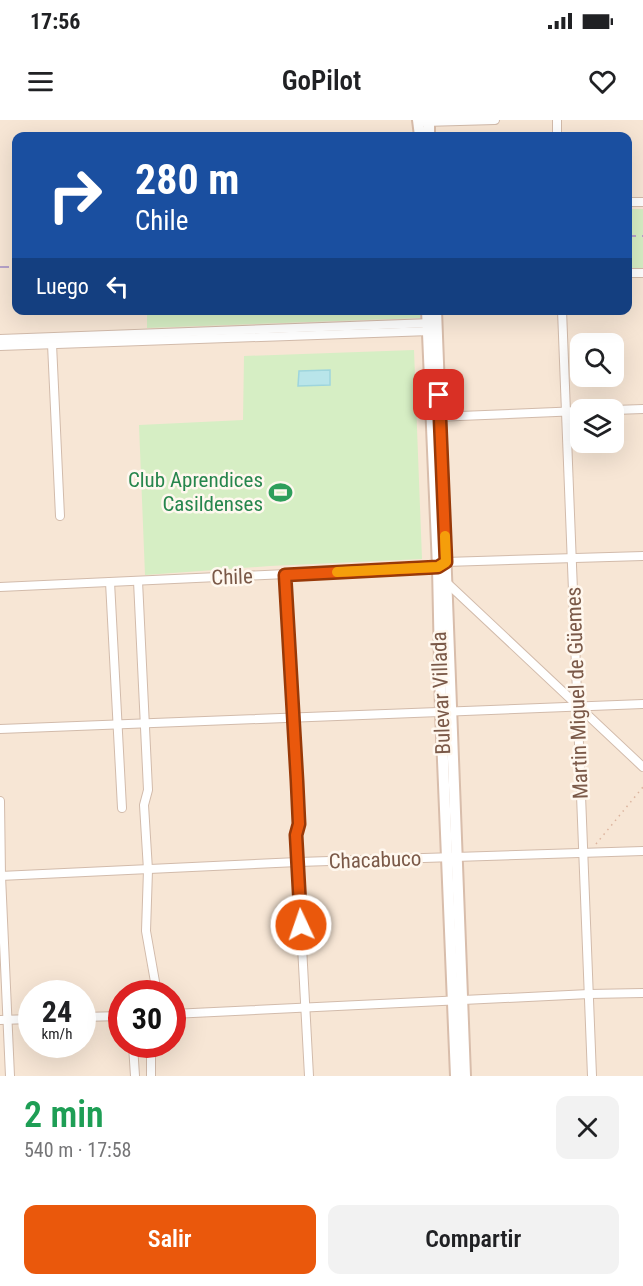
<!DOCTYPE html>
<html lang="es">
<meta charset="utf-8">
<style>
body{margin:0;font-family:"Roboto Condensed",sans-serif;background:#f2f2f2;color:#202124;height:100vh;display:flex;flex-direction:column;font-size:22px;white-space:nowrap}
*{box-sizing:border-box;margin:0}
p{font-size:20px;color:#757577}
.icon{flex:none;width:33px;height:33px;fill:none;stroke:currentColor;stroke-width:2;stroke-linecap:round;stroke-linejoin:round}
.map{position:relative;height:956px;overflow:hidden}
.sheet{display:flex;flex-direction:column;background:#fff;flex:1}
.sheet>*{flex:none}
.guide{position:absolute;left:12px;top:12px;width:620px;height:183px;border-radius:12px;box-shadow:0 6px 24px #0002;background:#1a4fa0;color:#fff;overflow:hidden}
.controls{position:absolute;left:570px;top:213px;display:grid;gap:12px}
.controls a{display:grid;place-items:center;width:54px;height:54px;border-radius:12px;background:#fff;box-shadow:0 6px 24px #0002;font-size:30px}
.speed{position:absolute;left:18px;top:860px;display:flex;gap:12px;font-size:30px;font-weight:700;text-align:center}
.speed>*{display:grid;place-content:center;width:78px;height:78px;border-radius:50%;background:#fff;box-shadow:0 6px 24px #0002;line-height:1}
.speed small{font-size:15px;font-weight:400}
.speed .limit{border:9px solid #d22;background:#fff;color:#111}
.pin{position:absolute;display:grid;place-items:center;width:51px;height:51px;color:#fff;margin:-26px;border-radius:12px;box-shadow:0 3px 9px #0006}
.me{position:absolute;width:66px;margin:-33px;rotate:357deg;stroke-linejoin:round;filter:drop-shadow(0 0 4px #0008)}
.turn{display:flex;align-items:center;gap:21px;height:126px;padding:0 24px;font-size:27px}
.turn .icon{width:78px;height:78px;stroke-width:2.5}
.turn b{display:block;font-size:42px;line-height:51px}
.then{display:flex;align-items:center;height:57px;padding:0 24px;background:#0003;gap:12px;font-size:22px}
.round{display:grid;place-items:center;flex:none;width:63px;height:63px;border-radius:12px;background:#f2f2f2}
.summary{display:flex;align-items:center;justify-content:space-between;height:102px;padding:0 24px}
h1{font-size:36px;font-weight:600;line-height:45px;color:#1e9e55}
.cta{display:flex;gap:12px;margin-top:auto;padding:12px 24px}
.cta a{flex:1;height:69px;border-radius:12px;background:#ea580c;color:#fff;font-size:24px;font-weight:600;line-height:69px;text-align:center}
.cta a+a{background:#f2f2f2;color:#202124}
.status{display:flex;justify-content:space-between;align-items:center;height:42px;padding:0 30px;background:#fff;direction:ltr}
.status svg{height:16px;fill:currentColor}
header{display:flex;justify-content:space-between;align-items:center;height:78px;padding:0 24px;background:#fff;font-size:27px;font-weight:600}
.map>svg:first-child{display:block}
</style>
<div class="status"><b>17:56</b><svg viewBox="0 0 49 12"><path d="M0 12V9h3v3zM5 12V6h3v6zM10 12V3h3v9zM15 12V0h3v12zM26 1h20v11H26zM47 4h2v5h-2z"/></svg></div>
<header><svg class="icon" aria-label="menu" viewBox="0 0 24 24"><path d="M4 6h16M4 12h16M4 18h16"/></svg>GoPilot<svg class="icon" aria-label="heart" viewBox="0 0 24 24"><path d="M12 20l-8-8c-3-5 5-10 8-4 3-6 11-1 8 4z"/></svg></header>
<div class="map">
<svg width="643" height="956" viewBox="0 0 643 956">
<rect width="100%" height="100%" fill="#fef4e7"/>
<path fill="#f7e6d5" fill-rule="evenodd" d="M 0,0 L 643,0 L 643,956 L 0,956 ZM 16,16 L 627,16 L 627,190 L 16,190 ZM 580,224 L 614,224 L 614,256 L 580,256 ZM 580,290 L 614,290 L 614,322 L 580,322 ZM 32,873 L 82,873 L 82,924 L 32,924 ZM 122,873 L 172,873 L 172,924 L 122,924 Z"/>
<g fill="#d6eec4">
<path d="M 627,89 L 643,89 L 643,150 L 627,151 Z"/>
<path d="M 147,191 L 420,190 L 420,198 L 147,208 Z"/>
<path d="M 414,230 L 422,439 L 270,446 L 145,455 L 139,305 L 243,300 L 244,236 Z"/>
</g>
<path fill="#b9e5ea" stroke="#9ed5dd" stroke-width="1.5" d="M 330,250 L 330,265 L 298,266 L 299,251 Z"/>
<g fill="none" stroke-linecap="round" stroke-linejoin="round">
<defs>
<g id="minor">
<path d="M 557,0 L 557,16"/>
<path d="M 424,2 L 495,0"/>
<path d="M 627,82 L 643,82"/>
<path d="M 627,153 L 643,153"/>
<path d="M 562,190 L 592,956"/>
<path d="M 0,219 L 432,203"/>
<path d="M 52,224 L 60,396"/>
<path d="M 0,226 L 430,211"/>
<path d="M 614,290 L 643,289"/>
<path d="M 435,297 L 580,291"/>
<path d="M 285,455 L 297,661 L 299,704 L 296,715 L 309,956"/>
<path d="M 138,461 L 148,670 L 144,685 L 148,750 L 146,811 L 157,873"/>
<path d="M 110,462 L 122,688"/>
<path d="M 446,462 L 643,647"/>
<path d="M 0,467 L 438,447 L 445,442 L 643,436"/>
<path d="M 0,609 L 643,584"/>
<path d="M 0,681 L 1,756 L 10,956"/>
<path d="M 0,756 L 298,742 L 643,731"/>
<path d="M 172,894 L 589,874 L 643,873"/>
<path d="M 82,897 L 122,896"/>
<path d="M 0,900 L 32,899"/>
<path d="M 151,924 L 151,956"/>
<path d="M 133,925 L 135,956"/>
</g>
<g id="secondary">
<path d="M 418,0 L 420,16"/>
<path d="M 429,0 L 429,16"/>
<path d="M 427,190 L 438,447 L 441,592 L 456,956"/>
<path d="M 436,190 L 465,956"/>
</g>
</defs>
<use href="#minor" stroke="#d2bbab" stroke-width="10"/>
<use href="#secondary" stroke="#d8bdab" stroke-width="14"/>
<path stroke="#dcb49e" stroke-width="1.5" stroke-dasharray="1.5 4.5" stroke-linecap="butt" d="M 596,724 L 643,667"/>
<use href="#minor" stroke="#fff" stroke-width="8"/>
<use href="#secondary" stroke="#fff" stroke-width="10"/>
<g stroke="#b7a3ca" stroke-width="2" stroke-dasharray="9 6" stroke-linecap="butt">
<path d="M 627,116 L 643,116"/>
<path d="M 0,147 L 16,147"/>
</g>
</g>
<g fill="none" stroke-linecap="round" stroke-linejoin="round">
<defs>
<path id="route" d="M 301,805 L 296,715 L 299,704 L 297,661 L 285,455 L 438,447 L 446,442 L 439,275"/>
</defs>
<use href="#route" stroke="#983908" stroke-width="15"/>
<use href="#route" stroke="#ea580c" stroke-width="10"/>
<path stroke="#f59e0b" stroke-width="10" d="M 337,452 L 438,447 L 446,442 L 445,416"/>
</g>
<defs>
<symbol id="stadium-bare" viewBox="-9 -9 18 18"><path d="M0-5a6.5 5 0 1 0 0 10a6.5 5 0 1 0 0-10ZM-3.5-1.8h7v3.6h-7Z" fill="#2e9e5b" stroke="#fff8ef" stroke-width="2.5" paint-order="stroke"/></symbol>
</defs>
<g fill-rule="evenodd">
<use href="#stadium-bare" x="264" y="356" width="33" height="33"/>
</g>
<g text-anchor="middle" stroke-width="5" stroke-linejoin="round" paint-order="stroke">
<g font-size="21" fill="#27864d" stroke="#fff8ef" text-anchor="end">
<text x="263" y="367">Club Aprendices<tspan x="263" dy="24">Casildenses</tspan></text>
</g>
<g font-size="21" fill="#7b5948" stroke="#fff8ef">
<text transform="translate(232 457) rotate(-2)" y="7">Chile</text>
<text transform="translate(441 573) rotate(-92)" y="7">Bulevar Villada</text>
<text transform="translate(577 573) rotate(-92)" y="7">Martin Miguel de Güemes</text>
<text transform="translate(375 740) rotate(-2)" y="7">Chacabuco</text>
</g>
</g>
</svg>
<div class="controls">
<a><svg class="icon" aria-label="search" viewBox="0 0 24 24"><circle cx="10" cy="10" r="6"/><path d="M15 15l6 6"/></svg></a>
<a><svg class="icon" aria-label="layers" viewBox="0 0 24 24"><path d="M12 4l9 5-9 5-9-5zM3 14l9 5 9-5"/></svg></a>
</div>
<div class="speed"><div>24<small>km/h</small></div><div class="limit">30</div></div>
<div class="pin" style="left:439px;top:275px;background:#d93025"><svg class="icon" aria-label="arrive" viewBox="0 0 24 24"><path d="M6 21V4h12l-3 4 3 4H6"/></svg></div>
<svg class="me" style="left:301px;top:805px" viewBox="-20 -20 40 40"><circle r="17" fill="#ea580c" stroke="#fff" stroke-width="3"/><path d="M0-11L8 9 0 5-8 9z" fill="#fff"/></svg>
<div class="guide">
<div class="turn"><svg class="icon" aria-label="right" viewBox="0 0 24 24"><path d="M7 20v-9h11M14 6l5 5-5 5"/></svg><div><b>280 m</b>Chile</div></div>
<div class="then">Luego<svg class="icon" aria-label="left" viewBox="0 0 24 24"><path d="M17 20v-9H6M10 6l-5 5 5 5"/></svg></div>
</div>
</div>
<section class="sheet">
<div class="summary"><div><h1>2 min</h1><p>540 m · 17:58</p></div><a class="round"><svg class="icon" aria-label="close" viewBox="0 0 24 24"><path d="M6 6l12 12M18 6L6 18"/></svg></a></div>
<div class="cta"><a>Salir</a><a>Compartir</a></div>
</section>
